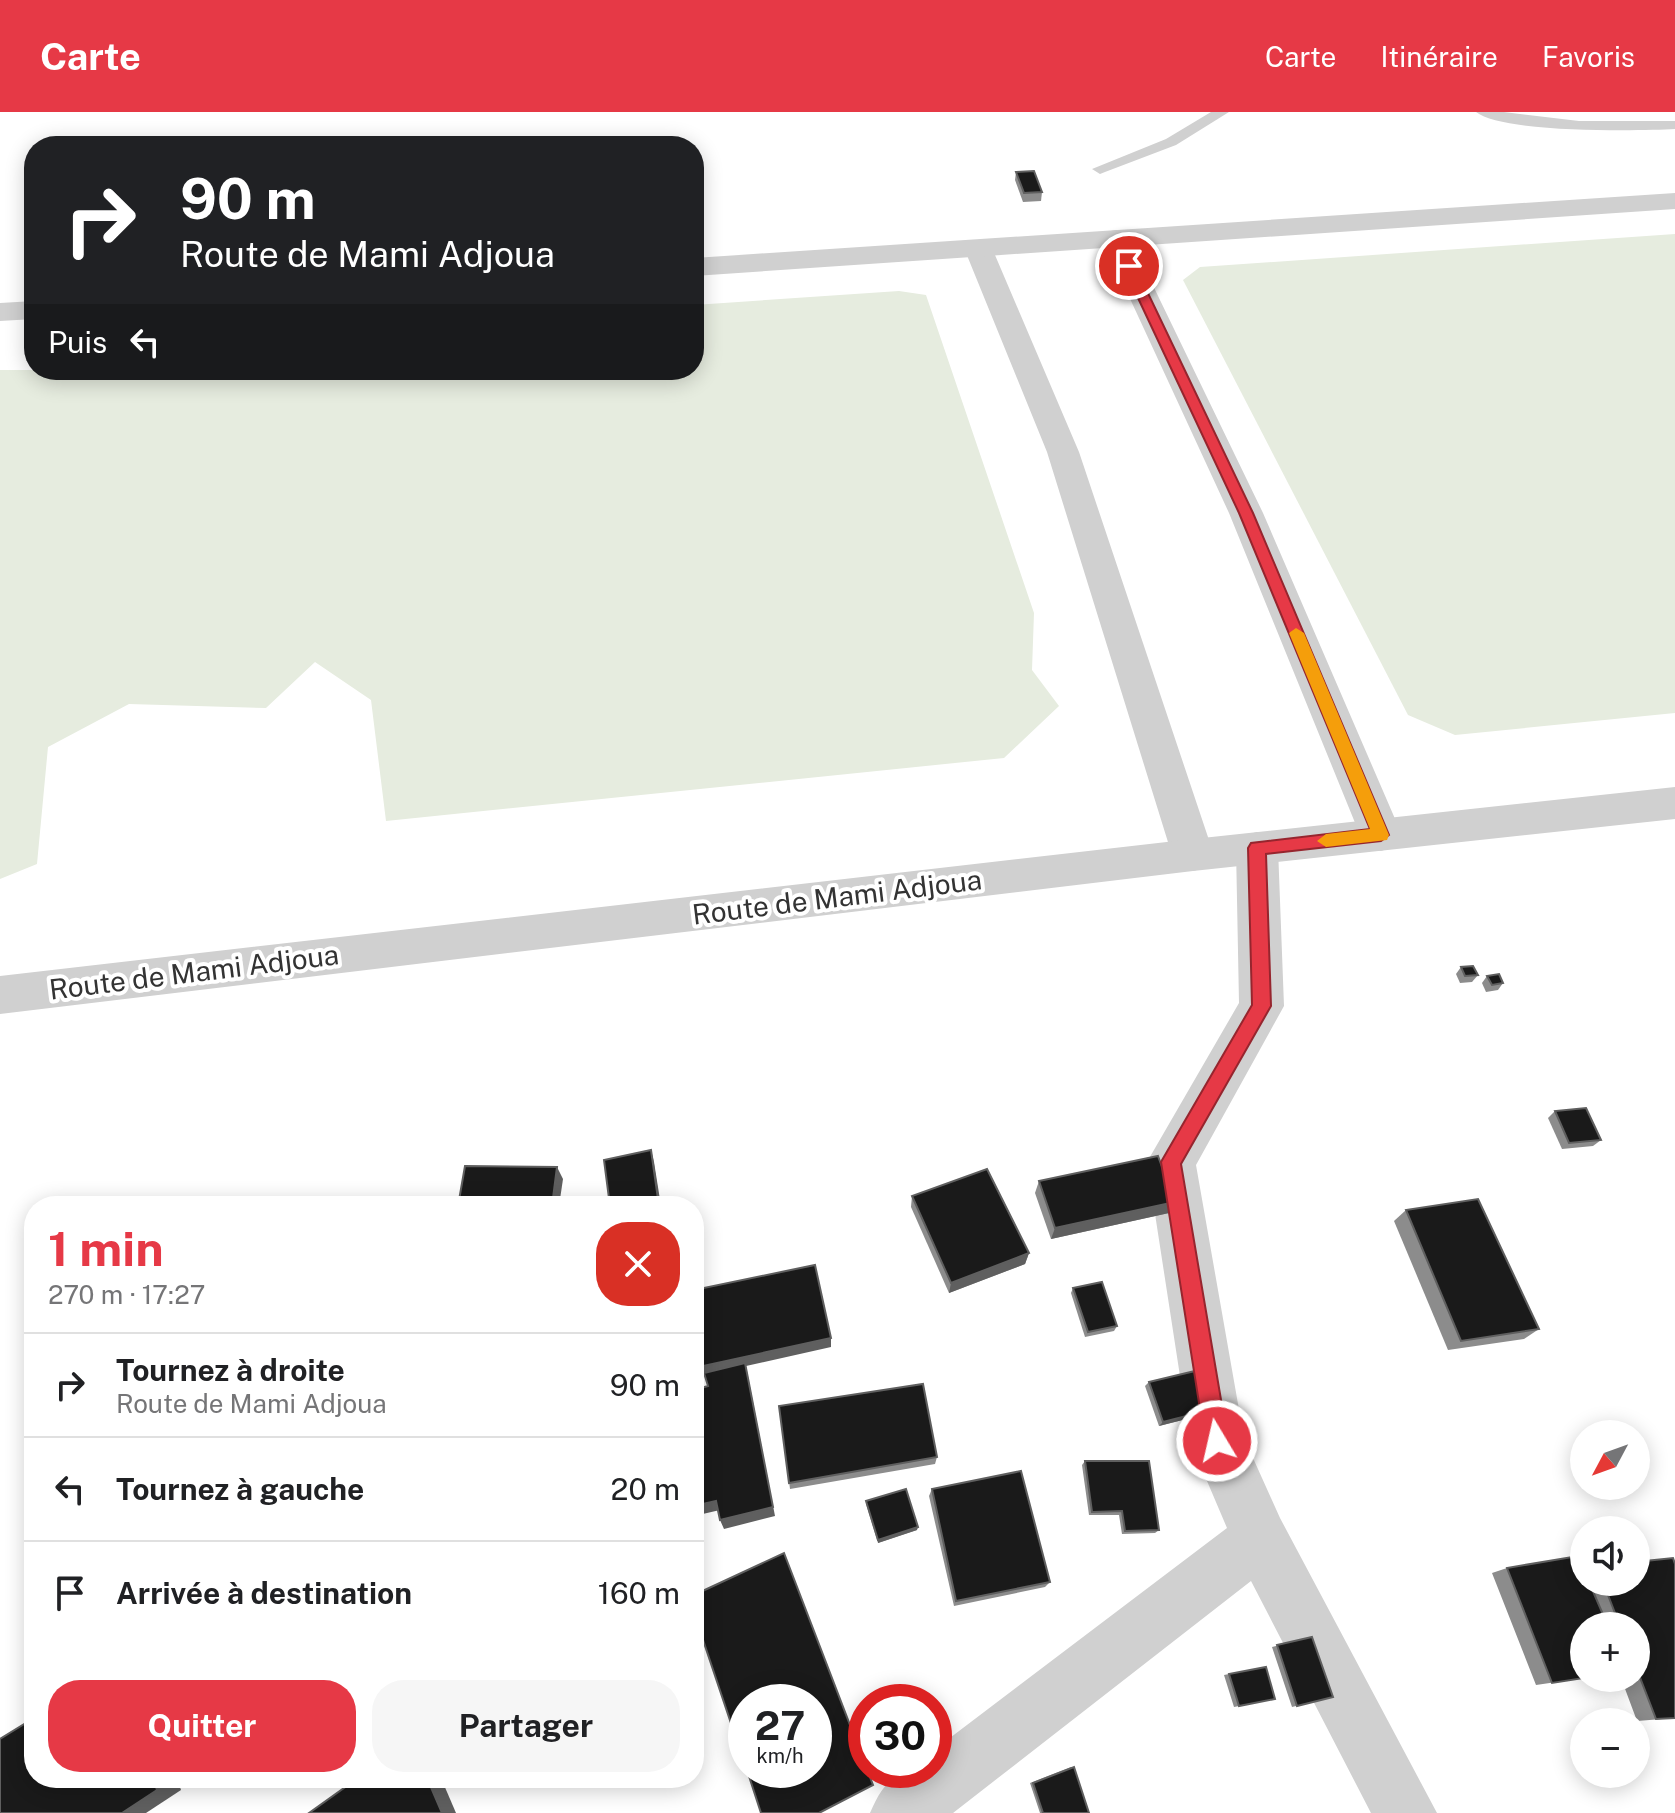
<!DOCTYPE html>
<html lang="fr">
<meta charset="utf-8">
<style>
body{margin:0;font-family:"Public Sans",sans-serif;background:#f6f6f6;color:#202124;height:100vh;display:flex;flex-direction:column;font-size:30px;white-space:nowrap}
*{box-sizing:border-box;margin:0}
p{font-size:26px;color:#757577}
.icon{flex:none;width:44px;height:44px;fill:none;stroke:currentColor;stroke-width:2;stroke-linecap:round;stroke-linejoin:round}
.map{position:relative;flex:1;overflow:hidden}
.panel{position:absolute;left:24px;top:1084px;width:680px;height:592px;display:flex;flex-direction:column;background:#fff;border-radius:32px;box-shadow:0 4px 20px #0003}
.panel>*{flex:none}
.top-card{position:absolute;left:24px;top:24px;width:680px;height:244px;border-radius:32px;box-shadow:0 4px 20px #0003;background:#202124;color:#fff;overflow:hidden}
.needle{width:52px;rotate:229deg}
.buttons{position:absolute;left:1570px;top:1308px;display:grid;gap:16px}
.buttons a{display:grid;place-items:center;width:80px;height:80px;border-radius:50%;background:#fff;box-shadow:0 4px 20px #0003;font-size:40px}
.speed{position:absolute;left:728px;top:1572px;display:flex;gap:16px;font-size:40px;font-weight:700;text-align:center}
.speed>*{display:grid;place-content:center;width:104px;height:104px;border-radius:50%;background:#fff;box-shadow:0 4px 20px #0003;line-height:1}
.speed small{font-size:20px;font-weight:400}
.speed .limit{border:12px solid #d22;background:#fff;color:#111}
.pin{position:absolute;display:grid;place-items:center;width:68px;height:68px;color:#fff;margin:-34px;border:4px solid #fff;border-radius:50%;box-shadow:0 2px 8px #0007}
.me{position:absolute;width:88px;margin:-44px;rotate:351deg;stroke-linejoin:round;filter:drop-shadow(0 0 6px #0008)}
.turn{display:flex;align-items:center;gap:28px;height:168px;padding:0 24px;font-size:36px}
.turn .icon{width:104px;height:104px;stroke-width:2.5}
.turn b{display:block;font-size:56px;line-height:68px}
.then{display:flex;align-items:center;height:76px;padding:0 24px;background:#0003;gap:16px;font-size:30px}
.round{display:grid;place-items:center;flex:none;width:84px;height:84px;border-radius:32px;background:#f6f6f6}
.overview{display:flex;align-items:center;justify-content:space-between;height:136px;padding:0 24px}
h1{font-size:48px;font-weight:700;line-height:60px;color:#e63946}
.action{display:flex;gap:16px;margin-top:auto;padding:16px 24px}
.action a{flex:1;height:92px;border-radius:32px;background:#e63946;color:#fff;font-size:32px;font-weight:700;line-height:92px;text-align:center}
.action a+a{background:#f6f6f6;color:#202124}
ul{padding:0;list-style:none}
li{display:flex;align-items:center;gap:24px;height:104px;padding:0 24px;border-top:2px solid #e0e0e0}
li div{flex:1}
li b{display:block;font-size:30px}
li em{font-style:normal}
header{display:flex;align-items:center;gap:48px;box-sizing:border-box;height:112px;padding:0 40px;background:#e63946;color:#fff}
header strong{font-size:38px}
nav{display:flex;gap:44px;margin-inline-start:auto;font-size:28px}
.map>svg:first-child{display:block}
</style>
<header>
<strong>Carte</strong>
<nav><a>Carte</a><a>Itinéraire</a><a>Favoris</a></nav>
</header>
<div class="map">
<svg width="1675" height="1701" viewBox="0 0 1675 1701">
<rect width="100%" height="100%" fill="#fff"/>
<g fill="#e6ecdf">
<path d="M 1675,122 L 1675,601 L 1455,623 L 1408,603 L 1183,168 L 1200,155 Z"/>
<path d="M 899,179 L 926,183 L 1034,501 L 1032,558 L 1059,594 L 1004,646 L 386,709 L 371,588 L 315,550 L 266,596 L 129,592 L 48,635 L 37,752 L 0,767 L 0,258 L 694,258 L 694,193 Z"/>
</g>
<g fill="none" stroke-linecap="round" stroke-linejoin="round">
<g fill="#d0d0d0" fill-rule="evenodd">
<path d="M 1211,0 L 1229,0 L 1176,33 L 1105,60 L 1100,62 L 1092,57 L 1166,27 Z"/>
<path d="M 1476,0 L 1504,0 L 1579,9 L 1675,9 L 1675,17 C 1637,19 1502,21 1476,0 Z"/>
</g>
<g fill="#d0d0d0" fill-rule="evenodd">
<path d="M 1116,118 L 1126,120 L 1130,126 L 1263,401 L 1402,723 L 1396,734 L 1381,739 L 1366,734 L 1360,723 L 1229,401 L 1102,126 L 1106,120 Z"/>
<path d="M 978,128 L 988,130 L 992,136 L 1079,340 L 1214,743 L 1208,755 L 1193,759 L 1178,755 L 1172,743 L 1047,340 L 964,136 L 968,130 Z"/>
<path d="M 1257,720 L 1272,724 L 1278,736 L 1284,894 L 1196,1053 L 1244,1326 L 1280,1406 L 1437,1701 L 1371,1701 L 1251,1469 L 953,1701 L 870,1701 C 885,1666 897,1658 934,1658 L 934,1638 L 1227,1416 L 1190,1329 L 1147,1050 L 1239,891 L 1236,736 L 1242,724 Z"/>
</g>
<g fill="#d0d0d0" fill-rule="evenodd">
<path d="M 1675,81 L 1675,97 L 694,164 L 694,146 Z"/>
<path d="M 34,189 L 34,207 L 0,209 L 0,191 Z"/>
<path d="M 1675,675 L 1675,707 L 1193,759 L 0,902 L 0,864 L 1193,727 Z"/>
</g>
</g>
<g fill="#8c8c8c">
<path d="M 1016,60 L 1042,80 L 1041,89 L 1023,90 L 1015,68 Z"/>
<path d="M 1461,855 L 1478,863 L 1472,870 L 1460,871 L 1456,862 Z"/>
<path d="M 1487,864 L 1503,871 L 1498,878 L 1486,880 L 1482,871 Z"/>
<path d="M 1555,999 L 1601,1028 L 1593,1034 L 1562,1037 L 1548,1006 Z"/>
<path d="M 1039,1069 L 1169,1101 L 1051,1127 L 1035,1081 Z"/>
<path d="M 912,1084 L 1029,1141 L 1025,1152 L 949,1181 L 911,1095 Z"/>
<path d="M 1406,1098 L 1539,1217 L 1524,1227 L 1448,1238 L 1394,1109 Z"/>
<path d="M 1073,1176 L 1117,1214 L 1114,1219 L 1085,1225 L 1071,1181 Z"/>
<path d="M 1149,1270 L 1210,1298 L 1206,1302 L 1159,1314 L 1145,1274 Z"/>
<path d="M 779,1294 L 937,1345 L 935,1352 L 790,1377 Z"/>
<path d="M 1085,1349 L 1159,1418 L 1155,1421 L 1122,1422 L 1119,1403 L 1089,1403 L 1082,1353 Z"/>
<path d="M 932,1377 L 1050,1470 L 1045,1475 L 954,1494 L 929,1384 Z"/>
<path d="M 866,1389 L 917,1418 L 878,1431 L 866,1392 Z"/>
<path d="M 1507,1456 L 1584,1470 L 1636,1470 L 1675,1606 L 1637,1609 L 1621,1566 L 1636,1566 L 1636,1514 L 1584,1514 L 1584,1566 L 1536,1573 L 1492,1461 Z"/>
<path d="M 1312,1525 L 1333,1585 L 1292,1595 L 1272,1535 Z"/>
<path d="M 1229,1562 L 1275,1587 L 1234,1595 L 1224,1563 Z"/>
<path d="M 1071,1655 L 1074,1655 L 1089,1701 L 1040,1701 L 1030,1671 Z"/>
</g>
<g fill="#5f5f5f">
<path d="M 651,1038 L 654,1050 L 661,1094 L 659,1094 Z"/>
<path d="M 557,1055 L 563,1067 L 559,1094 L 552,1094 Z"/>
<path d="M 1175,1090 L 1169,1101 L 1051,1127 L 1055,1116 Z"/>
<path d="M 1029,1141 L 1025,1152 L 949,1181 L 951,1171 Z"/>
<path d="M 831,1226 L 831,1235 L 746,1254 L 775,1404 L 724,1417 L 720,1408 L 746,1254 L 694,1265 L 694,1256 Z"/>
<path d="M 1210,1298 L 1206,1302 L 1159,1314 L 1163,1310 Z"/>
<path d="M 716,1389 L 720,1398 L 694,1404 L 694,1394 Z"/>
<path d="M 918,1415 L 917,1418 L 878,1431 L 878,1428 Z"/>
<path d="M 153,1666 L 177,1666 L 181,1678 L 146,1701 L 122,1701 Z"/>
<path d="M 427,1666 L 441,1666 L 456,1701 L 442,1701 Z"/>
</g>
<g fill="#1a1a1a" stroke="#5f5f5f" stroke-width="2">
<path d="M 1034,59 L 1042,80 L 1024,81 L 1016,60 Z"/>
<path d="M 1473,854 L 1478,863 L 1465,864 L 1461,855 Z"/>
<path d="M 1499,862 L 1503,871 L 1492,873 L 1487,864 Z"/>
<path d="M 1586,996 L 1601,1028 L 1569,1031 L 1555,999 Z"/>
<path d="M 651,1038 L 659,1094 L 610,1094 L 604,1048 Z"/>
<path d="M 1158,1044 L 1175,1090 L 1055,1116 L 1039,1069 Z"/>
<path d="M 465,1054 L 557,1055 L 552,1094 L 458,1094 Z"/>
<path d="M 987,1057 L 1029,1141 L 951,1171 L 912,1084 Z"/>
<path d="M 1478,1087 L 1539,1217 L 1461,1229 L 1406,1098 Z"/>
<path d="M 815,1153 L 831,1226 L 694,1256 L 694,1178 Z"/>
<path d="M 1102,1170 L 1117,1214 L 1088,1220 L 1073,1176 Z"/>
<path d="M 745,1251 L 773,1395 L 720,1408 L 716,1389 L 694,1394 L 694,1278 L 708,1274 L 704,1261 Z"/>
<path d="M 1195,1259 L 1210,1298 L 1163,1310 L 1149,1270 Z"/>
<path d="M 923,1272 L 937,1345 L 789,1371 L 779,1294 Z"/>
<path d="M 1085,1349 L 1149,1349 L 1159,1418 L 1125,1419 L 1122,1399 L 1092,1400 Z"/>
<path d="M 1021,1359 L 1050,1470 L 956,1489 L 932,1377 Z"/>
<path d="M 906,1377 L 918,1415 L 878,1428 L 866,1389 Z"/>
<path d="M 784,1441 L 873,1673 L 819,1701 L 761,1701 L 747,1658 L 814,1658 L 814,1590 L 746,1590 L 746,1656 L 694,1501 L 694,1483 Z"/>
<path d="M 1578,1444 L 1584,1457 L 1584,1470 L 1589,1470 L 1608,1514 L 1584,1514 L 1584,1566 L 1552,1571 L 1507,1456 Z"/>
<path d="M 1673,1446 L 1675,1452 L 1675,1606 L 1656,1607 L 1636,1555 L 1636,1514 L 1620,1514 L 1603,1470 L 1636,1470 L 1636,1450 Z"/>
<path d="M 1312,1525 L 1333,1585 L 1297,1594 L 1277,1533 Z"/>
<path d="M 1266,1555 L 1275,1587 L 1239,1594 L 1229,1562 Z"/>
<path d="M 34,1606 L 34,1666 L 153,1666 L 157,1678 L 122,1701 L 0,1701 L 0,1627 Z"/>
<path d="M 1074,1655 L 1089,1701 L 1043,1701 L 1033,1671 Z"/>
<path d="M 358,1666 L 427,1666 L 442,1701 L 309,1701 Z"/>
</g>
<path fill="#e63946" stroke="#96252e" stroke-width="2" d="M 1129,150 L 1135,154 L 1253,401 L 1389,723 L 1381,729 L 1266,742 L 1271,894 L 1181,1052 L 1228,1329 L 1225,1337 L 1217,1340 L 1209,1337 L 1205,1329 L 1161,1050 L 1252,893 L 1248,736 L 1251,731 L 1370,717 L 1239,401 L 1123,154 Z"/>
<path fill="#f59e0b" d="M 1296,516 L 1304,521 L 1389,723 L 1387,728 L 1326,735 L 1317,729 L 1326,722 L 1370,717 L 1289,521 Z"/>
<g text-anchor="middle" stroke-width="8" stroke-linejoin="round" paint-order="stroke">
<g font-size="28" fill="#333" stroke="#fff">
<text transform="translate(837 785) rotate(-7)" y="10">Route de Mami Adjoua</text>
<text transform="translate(194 860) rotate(-7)" y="10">Route de Mami Adjoua</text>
</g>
</g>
</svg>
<div class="buttons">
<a><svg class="needle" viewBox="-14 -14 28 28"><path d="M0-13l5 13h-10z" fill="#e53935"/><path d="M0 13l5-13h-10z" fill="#757577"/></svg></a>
<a><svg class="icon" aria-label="sound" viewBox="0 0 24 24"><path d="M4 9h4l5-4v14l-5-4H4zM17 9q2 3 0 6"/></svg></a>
<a>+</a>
<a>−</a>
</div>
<div class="speed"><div>27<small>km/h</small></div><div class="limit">30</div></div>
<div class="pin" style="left:1129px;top:154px;background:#d93025"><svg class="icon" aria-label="arrive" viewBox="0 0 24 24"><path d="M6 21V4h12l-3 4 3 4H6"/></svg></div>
<svg class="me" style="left:1217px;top:1329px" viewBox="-20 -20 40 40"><circle r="17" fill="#e63946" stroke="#fff" stroke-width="3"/><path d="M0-11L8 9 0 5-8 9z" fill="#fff"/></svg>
<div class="top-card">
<div class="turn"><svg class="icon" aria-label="right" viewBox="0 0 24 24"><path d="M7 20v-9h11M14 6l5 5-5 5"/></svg><div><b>90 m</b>Route de Mami Adjoua</div></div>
<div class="then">Puis<svg class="icon" aria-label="left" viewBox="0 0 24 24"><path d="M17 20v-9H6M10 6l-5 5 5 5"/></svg></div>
</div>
<section class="panel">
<div class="overview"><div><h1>1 min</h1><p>270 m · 17:27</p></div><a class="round" style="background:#d93025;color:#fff"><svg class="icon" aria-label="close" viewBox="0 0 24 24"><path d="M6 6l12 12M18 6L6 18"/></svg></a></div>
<ul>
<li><svg class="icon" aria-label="right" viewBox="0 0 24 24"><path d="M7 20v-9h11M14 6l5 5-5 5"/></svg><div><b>Tournez à droite</b><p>Route de Mami Adjoua</p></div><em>90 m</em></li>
<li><svg class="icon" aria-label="left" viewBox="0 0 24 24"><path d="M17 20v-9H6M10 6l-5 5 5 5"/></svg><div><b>Tournez à gauche</b></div><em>20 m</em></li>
<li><svg class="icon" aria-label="arrive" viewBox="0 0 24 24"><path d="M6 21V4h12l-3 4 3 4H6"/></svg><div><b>Arrivée à destination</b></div><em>160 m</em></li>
</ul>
<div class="action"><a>Quitter</a><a>Partager</a></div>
</section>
</div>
